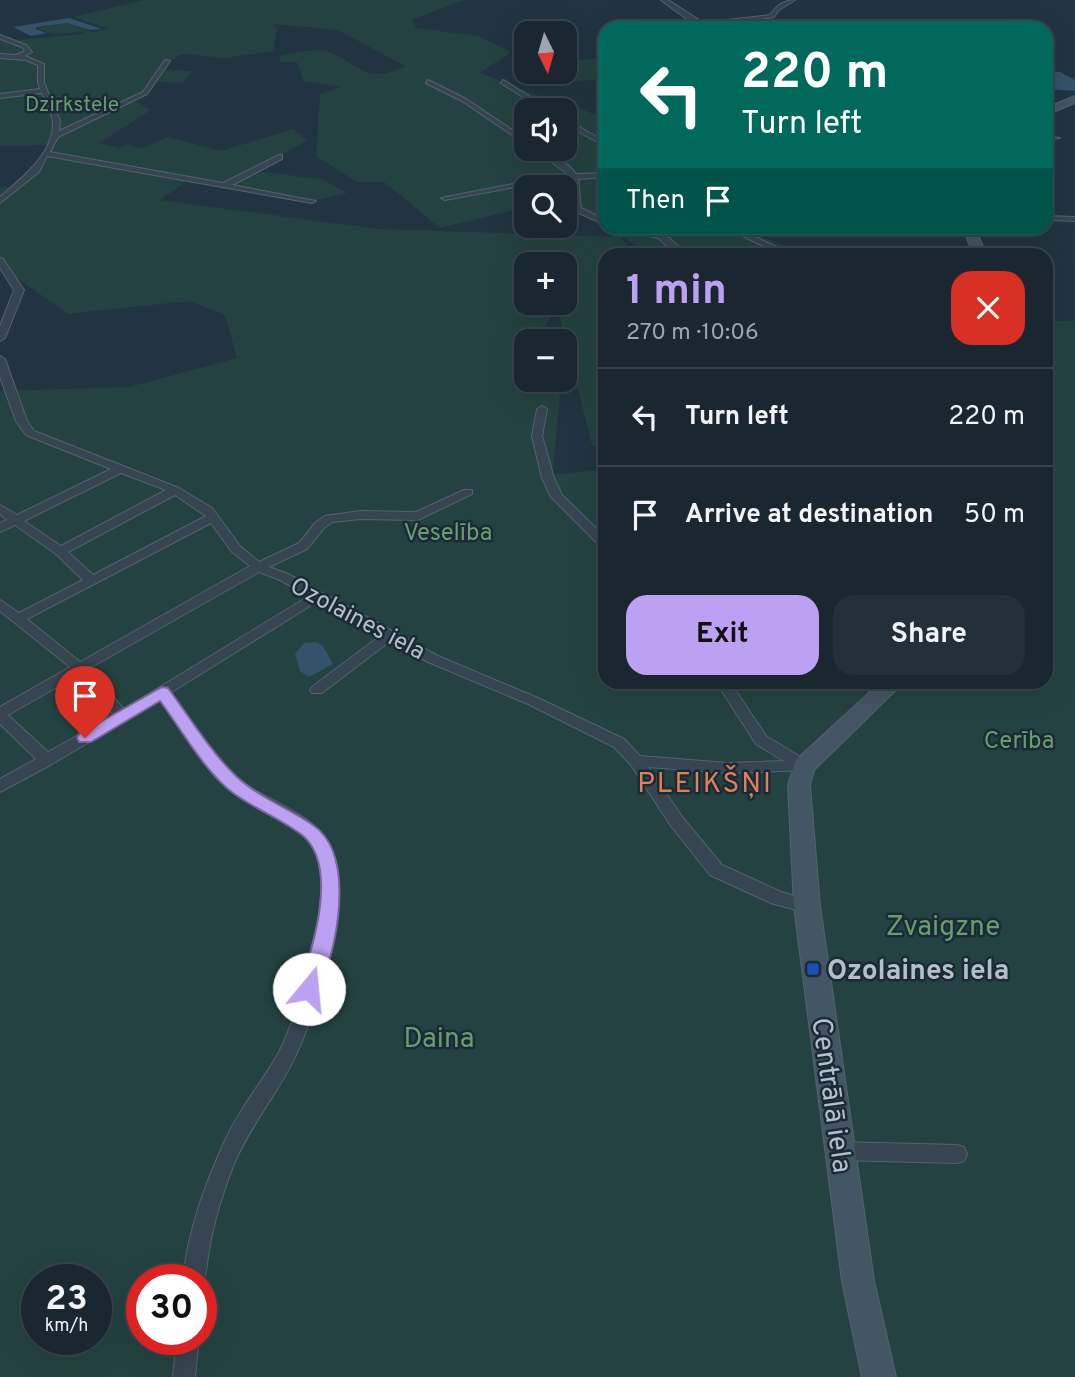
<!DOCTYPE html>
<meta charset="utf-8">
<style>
body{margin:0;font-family:Overpass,sans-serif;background:#232f39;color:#f1f3f6;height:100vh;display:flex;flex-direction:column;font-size:26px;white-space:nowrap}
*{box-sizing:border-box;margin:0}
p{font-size:23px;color:#9fa5ab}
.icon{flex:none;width:38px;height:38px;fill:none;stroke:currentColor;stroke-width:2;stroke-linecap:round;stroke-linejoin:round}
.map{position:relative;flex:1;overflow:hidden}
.sheet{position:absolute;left:598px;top:248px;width:455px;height:441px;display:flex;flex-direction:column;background:#1a2731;border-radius:21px;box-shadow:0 7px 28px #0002,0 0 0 2px #38444d}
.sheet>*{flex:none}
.hud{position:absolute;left:598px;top:21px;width:455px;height:214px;border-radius:21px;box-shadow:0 7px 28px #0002,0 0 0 2px #38444d;background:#00695c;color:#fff;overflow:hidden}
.needle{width:46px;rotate:175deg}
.buttons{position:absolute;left:514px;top:21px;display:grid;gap:14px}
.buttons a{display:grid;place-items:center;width:63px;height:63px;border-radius:14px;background:#1a2731;box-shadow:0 7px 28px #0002,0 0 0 2px #38444d;font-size:35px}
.speed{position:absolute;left:21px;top:1264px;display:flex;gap:14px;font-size:35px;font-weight:700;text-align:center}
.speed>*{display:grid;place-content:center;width:91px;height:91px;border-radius:50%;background:#1a2731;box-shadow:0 7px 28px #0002,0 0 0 2px #38444d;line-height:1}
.speed small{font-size:18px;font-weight:400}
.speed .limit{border:10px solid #d22;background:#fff;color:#111}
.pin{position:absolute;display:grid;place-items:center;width:60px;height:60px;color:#fff;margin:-72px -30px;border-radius:50% 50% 50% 0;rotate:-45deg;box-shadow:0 0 7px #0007}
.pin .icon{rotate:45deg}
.me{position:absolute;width:77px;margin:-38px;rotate:17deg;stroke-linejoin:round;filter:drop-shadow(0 0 5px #0008)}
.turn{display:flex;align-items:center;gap:24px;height:147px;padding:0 28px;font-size:32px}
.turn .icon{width:91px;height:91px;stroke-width:2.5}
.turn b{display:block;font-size:49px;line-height:60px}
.then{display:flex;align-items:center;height:66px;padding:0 28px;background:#0003;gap:14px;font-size:26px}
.round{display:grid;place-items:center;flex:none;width:74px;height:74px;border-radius:21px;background:#232f39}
.overview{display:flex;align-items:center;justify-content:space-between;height:119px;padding:0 28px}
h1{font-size:42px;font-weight:700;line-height:52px;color:#bca0f2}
.cta{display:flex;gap:14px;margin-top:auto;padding:14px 28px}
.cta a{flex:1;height:80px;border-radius:21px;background:#bca0f2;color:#111;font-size:28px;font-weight:700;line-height:80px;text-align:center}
.cta a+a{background:#232f39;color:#f1f3f6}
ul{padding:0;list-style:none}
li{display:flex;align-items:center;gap:21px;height:98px;padding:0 28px;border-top:2px solid #38444d}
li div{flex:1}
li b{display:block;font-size:26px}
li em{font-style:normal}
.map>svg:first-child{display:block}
</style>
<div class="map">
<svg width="1075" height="1377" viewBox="0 0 1075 1377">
<rect width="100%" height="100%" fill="#223441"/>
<g fill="#244241" fill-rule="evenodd">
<path d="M 144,0 L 464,0 L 413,19 L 416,28 L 478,36 L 511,52 L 480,73 L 545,98 L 554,97 L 605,119 L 605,226 L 565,203 L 565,187 L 527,187 L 527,207 L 440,228 L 384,182 L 357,182 L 316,156 L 320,94 L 342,87 L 304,81 L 297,62 L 280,62 L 279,56 C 292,54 317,47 329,52 C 363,65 364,86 405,66 L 338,30 L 273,24 L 277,29 L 273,51 L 224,58 L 182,54 L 170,61 L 166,70 L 192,71 L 183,83 L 157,82 L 135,101 L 151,110 L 99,143 L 120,148 L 128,144 L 141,149 L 168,137 L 221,151 L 293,129 L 307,140 L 255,171 L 321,179 L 347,193 L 304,203 L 260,192 L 187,181 L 160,200 L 378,229 L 620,237 L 637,255 L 606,256 L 605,449 L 592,445 L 557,307 L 536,341 L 527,341 L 527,380 L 561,380 L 553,474 L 605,470 L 606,682 L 1046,682 L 1047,321 L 1075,321 L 1075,1377 L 0,1377 L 0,391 L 129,387 L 237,358 L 225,315 L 189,301 L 68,314 L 0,266 L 0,187 L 17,188 L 50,145 L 0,146 L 0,36 L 14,40 L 84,34 L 83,32 L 52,34 L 37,28 L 67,23 L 92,32 L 108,29 L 73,17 ZM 527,110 L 565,110 L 565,149 L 527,149 ZM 527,264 L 565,264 L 565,303 L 527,303 ZM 37,1279 L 96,1279 L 96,1339 L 37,1339 ZM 142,1279 L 201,1279 L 201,1339 L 142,1339 Z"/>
<path d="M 605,58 L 605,79 L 578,81 L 563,72 L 565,61 Z"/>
<path d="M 609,228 L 742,228 L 805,255 L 650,255 Z"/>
</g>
<g fill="#34526a">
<path d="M 69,18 L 102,29 L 90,30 L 67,23 L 37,27 L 35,29 L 47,33 L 31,36 L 13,27 Z"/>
<path d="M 1048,71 L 1060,72 L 1075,80 L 1075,91 L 1047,89 Z"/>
<path d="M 317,642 L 323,646 L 333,664 L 309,677 L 300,671 L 295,654 L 304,643 Z"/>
</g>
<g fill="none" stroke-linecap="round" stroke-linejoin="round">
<defs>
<g id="street">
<path d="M 661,0 L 668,0 L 710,27 L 718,21 L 770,15 C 776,6 784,0 795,0 L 779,10 L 774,17 L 720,25 C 704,36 675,10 661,0 Z"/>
<path d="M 0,35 L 26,45 L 32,52 L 25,56 L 44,64 L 44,83 L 60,121 L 59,131 L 143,92 L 165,60 L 170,61 L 147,94 L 58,137 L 50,152 L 223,183 L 279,155 L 282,155 L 282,159 L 232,185 L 316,201 L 312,203 L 47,156 L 39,172 L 0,203 L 0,197 C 21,179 53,154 53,124 C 53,114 46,102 42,93 L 0,98 L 0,94 L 40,89 L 38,83 L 38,65 L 25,60 L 0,58 L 0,54 L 16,55 L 25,51 L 22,47 L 0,39 Z"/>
<path d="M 428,80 L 466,99 L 527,140 L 527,145 L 462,101 L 426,83 Z"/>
<path d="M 503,80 L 505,81 L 551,110 L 544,110 L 501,83 Z"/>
<path d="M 565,119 L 606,142 L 606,147 L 565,124 Z"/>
<path d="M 1046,136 L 1060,138 L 1046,140 Z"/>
<path d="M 534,149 C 548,149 568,163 576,174 L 606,173 L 606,177 L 578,179 L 581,208 L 606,220 L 606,225 L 574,211 L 570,179 L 554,180 L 445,200 L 441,198 L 554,176 L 569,175 Z"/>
<path d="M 1046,216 L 1075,217 L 1075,221 L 1046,220 Z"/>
<path d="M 618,228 C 632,227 644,232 659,233 C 674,234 690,227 705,228 L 668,237 L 689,256 L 679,256 L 658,238 Z"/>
<path d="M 726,228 L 736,228 L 796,256 L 784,256 Z"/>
<path d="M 0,258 L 3,259 L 24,290 L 5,338 L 0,341 L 0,326 L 14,290 L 0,268 Z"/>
<path d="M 0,356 L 5,359 L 27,421 L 34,431 L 179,488 L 212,508 L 240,546 L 259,562 L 299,543 L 316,522 L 325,516 L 360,511 L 416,512 L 464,490 L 472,490 L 472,494 L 418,520 L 360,519 L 332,522 L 324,528 L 307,549 L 269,567 L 288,574 L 438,656 L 538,698 L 624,739 L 640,756 L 728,763 L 784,761 L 756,744 L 716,682 L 730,682 L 766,736 L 809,762 L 811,766 L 809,770 L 728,773 L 648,767 L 683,818 L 722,865 L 781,892 L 813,901 L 815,906 L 813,911 L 807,913 L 771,903 L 710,875 L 671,826 L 631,765 L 614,747 L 528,704 L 428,662 L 390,641 L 322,693 L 312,693 L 310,690 L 312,687 L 380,636 L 318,601 L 170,693 C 190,720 207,750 231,773 C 261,801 307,807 329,844 C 355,887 315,1020 292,1063 C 274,1098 249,1128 234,1164 C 224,1190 215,1217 210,1245 C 207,1259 207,1274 202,1287 L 201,1279 L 183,1279 C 188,1232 204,1186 224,1143 C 238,1110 262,1083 279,1052 C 299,1014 337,886 314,847 C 296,815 251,807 224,784 C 198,761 181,727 160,700 L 52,764 L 0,792 L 0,779 L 36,759 L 0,724 L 0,707 L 70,667 L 0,611 L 0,600 L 19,613 L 83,580 L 56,554 L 15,525 L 0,532 L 0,523 L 7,520 L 0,514 L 0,505 L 17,515 L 111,469 L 26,435 L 16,421 L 0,377 ZM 121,473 L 166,490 L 61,546 L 24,521 ZM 175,495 L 206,516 L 93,575 L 68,552 ZM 211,523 L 232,552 L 250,566 L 80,662 L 27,619 ZM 259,572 L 280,580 L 309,596 L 124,709 L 88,669 ZM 78,675 L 114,715 L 48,752 L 8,715 Z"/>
<path d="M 542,406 L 547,409 L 542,436 L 554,478 L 562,495 L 606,538 L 606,549 L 602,548 L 551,497 L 542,478 L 532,436 L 537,409 Z"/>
<path d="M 840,1142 L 957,1145 L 964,1147 L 967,1154 L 964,1161 L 957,1163 L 840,1160 L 833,1158 L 830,1151 L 833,1144 Z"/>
<path d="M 177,1339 L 199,1339 L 195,1377 L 173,1377 Z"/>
</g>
<g id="secondary">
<path d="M 1075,96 L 1075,103 L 1046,115 L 1046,108 Z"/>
<path d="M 963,228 L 975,228 L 987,256 L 974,256 Z"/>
<path d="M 881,682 L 904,682 L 814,770 L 810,785 L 820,906 L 874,1281 L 896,1377 L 862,1377 L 842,1281 L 794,906 L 788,785 L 796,760 Z"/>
</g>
</defs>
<use href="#street" stroke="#54636e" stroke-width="2"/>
<use href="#secondary" stroke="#54636e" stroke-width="2"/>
<use href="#street" fill="#364551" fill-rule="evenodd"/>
<use href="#secondary" fill="#445564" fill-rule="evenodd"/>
</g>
<path fill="#bca0f2" stroke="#7a689d" stroke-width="2" d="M 162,687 L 168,688 C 189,716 208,748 233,773 C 255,796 287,807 313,825 C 358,856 336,954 317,995 L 309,997 L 302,995 L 299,989 C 312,950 340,866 302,835 C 281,819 255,809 233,793 C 205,772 181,729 160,701 L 91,742 L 79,742 L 77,738 L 79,734 Z"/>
<rect fill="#1a4fb4" stroke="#1b2a36" stroke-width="2.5" x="806" y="962" width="14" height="14" rx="3.5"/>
<g text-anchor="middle" stroke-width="5" stroke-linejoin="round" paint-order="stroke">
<g font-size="21" fill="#679f6c" stroke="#1b2a36">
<text x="72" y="111">Dzirkstele</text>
</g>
<g font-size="24" fill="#679f6c" stroke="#1b2a36">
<text x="448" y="540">Veselība</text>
<text x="1019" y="748">Cerība</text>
</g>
<g font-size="24" fill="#b3c0cb" stroke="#1b2a36">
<text transform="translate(358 618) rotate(28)" y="8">Ozolaines iela</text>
</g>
<g font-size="28" letter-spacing="2" fill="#e08059" stroke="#1b2a36">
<text x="705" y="792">PLEIKŠŅI</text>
</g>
<g font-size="28" fill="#679f6c" stroke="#1b2a36">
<text x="943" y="935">Zvaigzne</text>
<text x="439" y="1047">Daina</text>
</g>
<g font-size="28" font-weight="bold" fill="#b3c0cb" stroke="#1b2a36" text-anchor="start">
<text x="827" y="979">Ozolaines iela</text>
</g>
<g font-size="28" fill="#b3c0cb" stroke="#1b2a36">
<text transform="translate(833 1095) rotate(82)" y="10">Centrālā iela</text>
</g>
</g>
</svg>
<div class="buttons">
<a><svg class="needle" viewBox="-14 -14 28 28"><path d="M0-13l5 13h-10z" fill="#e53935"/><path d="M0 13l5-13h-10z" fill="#9fa5ab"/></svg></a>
<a><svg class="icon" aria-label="sound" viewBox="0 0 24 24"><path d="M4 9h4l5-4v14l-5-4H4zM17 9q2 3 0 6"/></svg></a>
<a><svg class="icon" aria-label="search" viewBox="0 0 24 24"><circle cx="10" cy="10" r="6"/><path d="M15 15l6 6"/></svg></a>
<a>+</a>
<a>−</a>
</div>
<div class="speed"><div>23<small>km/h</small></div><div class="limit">30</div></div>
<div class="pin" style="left:85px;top:738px;background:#d93025"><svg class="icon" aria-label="arrive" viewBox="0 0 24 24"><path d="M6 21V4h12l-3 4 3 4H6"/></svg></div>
<svg class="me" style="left:309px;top:989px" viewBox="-20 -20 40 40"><circle r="19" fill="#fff"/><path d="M0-13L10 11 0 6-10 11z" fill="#bca0f2"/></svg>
<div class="hud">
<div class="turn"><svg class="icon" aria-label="left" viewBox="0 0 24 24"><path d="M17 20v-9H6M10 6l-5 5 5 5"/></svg><div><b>220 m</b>Turn left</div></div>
<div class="then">Then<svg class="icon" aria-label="arrive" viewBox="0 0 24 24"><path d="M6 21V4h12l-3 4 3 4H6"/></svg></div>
</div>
<section class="sheet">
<div class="overview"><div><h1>1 min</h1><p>270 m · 10:06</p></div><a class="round" style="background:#d93025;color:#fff"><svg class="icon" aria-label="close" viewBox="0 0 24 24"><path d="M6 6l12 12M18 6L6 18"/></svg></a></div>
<ul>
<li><svg class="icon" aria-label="left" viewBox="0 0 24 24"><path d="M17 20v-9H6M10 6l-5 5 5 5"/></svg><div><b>Turn left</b></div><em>220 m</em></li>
<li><svg class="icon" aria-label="arrive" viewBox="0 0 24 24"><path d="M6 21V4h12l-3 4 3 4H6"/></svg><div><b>Arrive at destination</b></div><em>50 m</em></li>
</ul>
<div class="cta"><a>Exit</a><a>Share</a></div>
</section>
</div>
